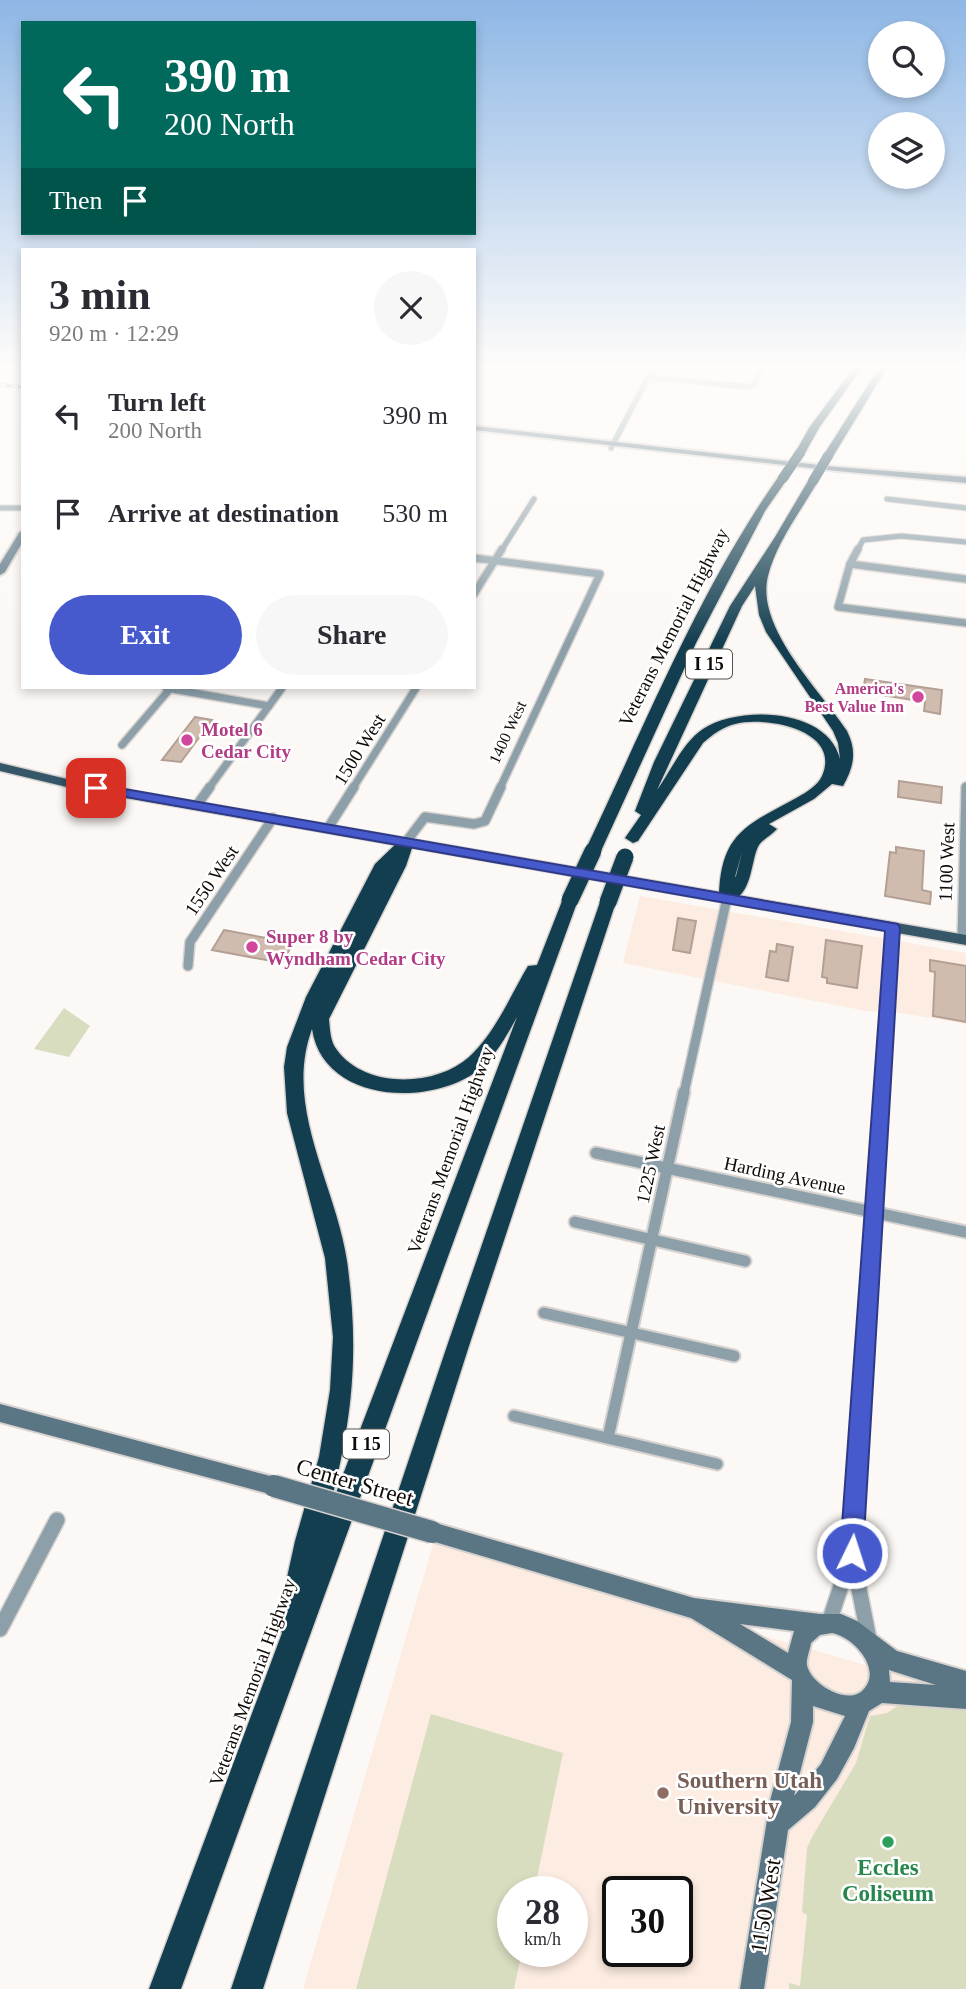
<!DOCTYPE html>
<meta charset="utf-8">
<style>
body{margin:0;font-family:Georgia,serif;background:#f7f7f7;color:#2b2b33;height:100vh;display:flex;flex-direction:column;font-size:26px;white-space:nowrap}
*{box-sizing:border-box;margin:0}
p{font-size:23px;color:#7c7c81}
.icon{flex:none;width:38px;height:38px;fill:none;stroke:currentColor;stroke-width:2;stroke-linecap:round;stroke-linejoin:round}
.map{position:relative;flex:1;overflow:hidden}
.drawer{position:absolute;left:21px;top:248px;width:455px;height:441px;display:flex;flex-direction:column;background:#fff;border-radius:0px;box-shadow:0 4px 10px #0003}
.drawer>*{flex:none}
.hud{position:absolute;left:21px;top:21px;width:455px;height:214px;border-radius:0px;box-shadow:0 4px 10px #0003;background:#00695c;color:#fff;overflow:hidden}
.buttons{position:absolute;left:868px;top:21px;display:grid;gap:14px}
.buttons a{display:grid;place-items:center;width:77px;height:77px;border-radius:50%;background:#fff;box-shadow:0 4px 10px #0003;font-size:35px}
.speed{position:absolute;left:497px;top:1876px;display:flex;gap:14px;font-size:35px;font-weight:700;text-align:center}
.speed>*{display:grid;place-content:center;width:91px;height:91px;border-radius:50%;background:#fff;box-shadow:0 4px 10px #0003;line-height:1}
.speed small{font-size:18px;font-weight:400}
.speed .limit{border:4px solid #111;border-radius:10px;background:#fff;color:#111}
.pin{position:absolute;display:grid;place-items:center;width:60px;height:60px;color:#fff;margin:-30px;border-radius:14px;box-shadow:0 4px 10px #0006}
.me{position:absolute;width:77px;margin:-38px;rotate:4deg;stroke-linejoin:round;filter:drop-shadow(0 0 5px #0008)}
.turn{display:flex;align-items:center;gap:24px;height:147px;padding:0 28px;font-size:32px}
.turn .icon{width:91px;height:91px;stroke-width:2.5}
.turn b{display:block;font-size:49px;line-height:60px}
.then{display:flex;align-items:center;height:66px;padding:0 28px;background:#0003;gap:14px;font-size:26px}
.round{display:grid;place-items:center;flex:none;width:74px;height:74px;border-radius:37px;background:#f7f7f7}
.head{display:flex;align-items:center;justify-content:space-between;height:119px;padding:0 28px}
h1{font-size:42px;font-weight:700;line-height:52px}
.button{display:flex;gap:14px;margin-top:auto;padding:14px 28px}
.button a{flex:1;height:80px;border-radius:42px;background:#465ace;color:#fff;font-size:28px;font-weight:700;line-height:80px;text-align:center}
.button a+a{background:#f7f7f7;color:#2b2b33}
ul{padding:0;list-style:none}
li{display:flex;align-items:center;gap:21px;height:98px;padding:0 28px}
li div{flex:1}
li b{display:block;font-size:26px}
li em{font-style:normal}
.map>svg:first-child{display:block}
</style>
<div class="map">
<svg width="966" height="1989" viewBox="0 0 966 1989">
<rect width="100%" height="100%" fill="#fcf8f5"/>
<g fill="#fdece1" fill-rule="evenodd">
<path d="M 640,896 L 966,953 L 966,1024 L 901,1013 L 866,1011 L 623,963 Z"/>
<path d="M 434,1541 L 966,1694 L 966,1989 L 303,1989 ZM 513,1892 L 572,1892 L 572,1951 L 513,1951 ZM 618,1892 L 677,1892 L 677,1951 L 618,1951 Z"/>
</g>
<g fill="#d8ddbf">
<path d="M 64,1008 L 90,1026 L 69,1057 L 34,1049 Z"/>
<path d="M 908,1699 L 939,1708 L 949,1706 L 966,1711 L 966,1989 L 789,1989 L 789,1983 L 800,1986 L 807,1915 L 802,1912 L 807,1848 L 812,1837 L 856,1763 L 870,1716 L 887,1713 Z"/>
<path d="M 431,1714 L 563,1753 L 534,1892 L 513,1892 L 513,1951 L 522,1951 L 514,1989 L 356,1989 Z"/>
</g>
<g fill="#d0bbaf" stroke="#b39f93" stroke-width="2">
<path d="M 865,679 L 942,690 L 940,714 L 924,711 L 925,702 L 863,692 Z"/>
<path d="M 195,717 L 212,720 L 181,762 L 162,760 Z"/>
<path d="M 899,781 L 942,787 L 941,803 L 898,797 Z"/>
<path d="M 896,847 L 924,851 L 922,890 L 931,892 L 930,904 L 885,896 L 890,852 L 896,853 Z"/>
<path d="M 678,918 L 696,921 L 690,953 L 673,950 Z"/>
<path d="M 224,930 L 293,943 L 282,963 L 212,950 Z"/>
<path d="M 826,940 L 862,946 L 857,988 L 827,983 L 827,978 L 822,977 Z"/>
<path d="M 777,944 L 793,947 L 788,981 L 766,977 L 770,951 L 776,952 Z"/>
<path d="M 930,960 L 966,966 L 966,1022 L 933,1016 L 935,972 L 930,971 Z"/>
</g>
<g fill="none" stroke-linecap="round" stroke-linejoin="round">
<defs>
<g id="street-far4">
<path d="M 649,377 L 749,387 L 755,384 L 762,366"/>
<path d="M 611,448 L 654,366"/>
<path d="M 887,499 L 966,508"/>
<path d="M 0,508 L 23,508"/>
<path d="M 501,551 L 534,499"/>
<path d="M 857,551 L 863,540 L 901,536 L 966,542"/>
</g>
<g id="street-far3">
<path d="M 858,549 L 850,564 L 838,607 L 966,623"/>
<path d="M 474,558 L 600,574 L 500,788"/>
<path d="M 850,564 L 966,579"/>
<path d="M 474,594 L 502,549"/>
<path d="M 166,688 L 269,706"/>
<path d="M 122,745 L 169,690"/>
<path d="M 209,788 L 282,688"/>
<path d="M 353,788 L 416,688"/>
</g>
<g id="street-far2">
<path d="M 197,805 L 210,787"/>
<path d="M 328,828 L 354,787"/>
<path d="M 406,842 L 425,817 L 474,824 L 485,821 L 501,787"/>
<path d="M 962,939 L 966,787"/>
<path d="M 188,966 L 190,942 L 273,818"/>
<path d="M 684,1093 L 727,898"/>
<path d="M 881,1093 L 892,928"/>
</g>
<g id="street-far1">
<path d="M 596,1153 L 966,1232"/>
<path d="M 575,1222 L 745,1261"/>
<path d="M 544,1313 L 734,1356"/>
<path d="M 514,1416 L 717,1464"/>
<path d="M 608,1438 L 684,1092"/>
<path d="M 856,1485 L 882,1092"/>
</g>
<g id="street">
<path d="M 852,1554 L 869,1639"/>
<path d="M 829,1622 L 852,1553 L 856,1484"/>
<path d="M 0,1629 L 57,1520"/>
</g>
<g id="secondary">
<path d="M 474,426 L 837,467 L 966,477 L 966,483 L 837,471 L 474,430 Z"/>
<path d="M 23,530 L 23,541 L 5,572 L 0,575 L 0,564 L 19,533 Z"/>
<path d="M 0,1404 L 274,1477 L 281,1479 L 284,1486 L 281,1493 L 274,1495 L 0,1422 Z"/>
<path d="M 432,1522 L 694,1598 L 820,1614 L 841,1614 L 857,1621 L 897,1651 L 966,1671 L 966,1709 L 882,1703 L 869,1711 L 854,1748 L 837,1779 L 815,1807 L 788,1830 L 764,1989 L 740,1989 L 770,1801 L 791,1722 L 792,1680 L 691,1618 L 425,1539 L 422,1532 L 425,1525 ZM 740,1624 L 794,1631 L 788,1653 ZM 832,1633 C 854,1637 882,1669 864,1689 C 849,1707 810,1684 807,1665 C 806,1659 810,1650 811,1643 L 820,1635 ZM 889,1670 L 936,1685 L 890,1682 ZM 813,1706 L 845,1716 L 821,1764 L 794,1796 L 813,1722 Z"/>
</g>
<path id="primary" d="M 0,763 L 71,780 L 966,935 L 966,945 L 71,788 L 0,771 Z"/>
<g id="highway">
<path d="M 855,366 L 863,366 L 819,428 L 804,455 L 796,455 L 795,453 L 809,428 Z"/>
<path d="M 880,366 L 888,366 L 832,458 L 824,458 L 823,456 Z"/>
<path d="M 779,476 L 788,478 L 765,511 L 696,643 L 601,851 L 593,856 L 588,854 L 585,851 C 644,727 700,588 779,476 Z"/>
<path d="M 813,478 L 818,481 C 801,511 776,543 768,576 C 755,628 821,691 847,731 C 857,751 854,767 843,786 L 832,784 L 814,799 L 769,824 L 777,829 C 772,835 763,839 759,845 C 750,860 754,896 727,903 L 719,898 C 720,833 747,825 798,797 C 807,792 818,785 822,776 C 842,730 766,716 735,724 C 723,727 713,734 703,743 L 638,841 L 633,843 L 625,838 L 641,815 L 635,811 L 654,762 L 730,606 L 775,537 L 808,481 ZM 755,586 L 759,615 L 766,632 L 833,731 L 838,743 L 840,759 C 828,708 739,705 703,729 C 683,742 671,771 657,790 L 742,606 ZM 742,852 L 736,876 L 735,877 Z"/>
<path d="M 406,837 L 414,842 L 406,866 L 329,1019 C 330,1029 330,1042 337,1050 C 365,1089 436,1087 469,1057 C 496,1032 510,996 528,966 L 537,965 L 564,896 L 576,896 L 578,900 L 181,1989 L 149,1989 L 282,1633 L 277,1623 L 295,1541 L 319,1457 L 330,1390 L 333,1337 L 325,1258 L 287,1113 L 284,1067 L 287,1047 L 306,997 L 375,864 L 401,839 ZM 517,1017 L 328,1514 C 352,1423 360,1355 347,1261 C 336,1185 283,1107 312,1029 C 323,1103 431,1108 480,1069 C 496,1055 507,1035 517,1017 Z"/>
<path d="M 608,897 L 616,902 L 469,1346 L 263,1989 L 231,1989 L 447,1346 L 600,902 Z"/>
</g>
</defs>
<use href="#street-far4" stroke="#d6d2cf" stroke-width="7"/>
<use href="#street-far3" stroke="#d6d2cf" stroke-width="10"/>
<use href="#street-far2" stroke="#d6d2cf" stroke-width="12"/>
<use href="#street-far1" stroke="#d6d2cf" stroke-width="15"/>
<use href="#street" stroke="#d6d2cf" stroke-width="18"/>
<use href="#secondary" stroke="#d6d2cf" stroke-width="4"/>
<use href="#primary" stroke="#d6d2cf" stroke-width="3"/>
<use href="#highway" stroke="#d6d2cf" stroke-width="3"/>
<use href="#street-far4" stroke="#8da0aa" stroke-width="5"/>
<use href="#street-far3" stroke="#8da0aa" stroke-width="7"/>
<use href="#street-far2" stroke="#8da0aa" stroke-width="9"/>
<use href="#street-far1" stroke="#8da0aa" stroke-width="11"/>
<use href="#street" stroke="#8da0aa" stroke-width="15"/>
<use href="#secondary" fill="#5a7583" fill-rule="evenodd"/>
<use href="#primary" fill="#355768" fill-rule="evenodd"/>
<use href="#highway" fill="#133e50" fill-rule="evenodd"/>
<defs>
<path id="rail" d="M 0,385 L 23,387"/>
</defs>
<use href="#rail" stroke="#6c6764" stroke-width="3.5"/>
<use href="#rail" stroke="#fff" stroke-width="2" stroke-dasharray="6" stroke-linecap="butt"/>
<defs>
<path id="secondary-bridge" d="M 274,1486 L 432,1532"/>
<g id="highway-bridge-far1">
<path d="M 783,478 L 800,453"/>
<path d="M 813,481 L 828,456"/>
</g>
<g id="highway-bridge">
<path d="M 570,900 L 593,851"/>
<path d="M 608,902 L 625,857"/>
</g>
</defs>
<use href="#secondary-bridge" stroke="#d6d2cf" stroke-width="25" stroke-linecap="butt"/>
<use href="#highway-bridge-far1" stroke="#d6d2cf" stroke-width="11" stroke-linecap="butt"/>
<use href="#highway-bridge" stroke="#d6d2cf" stroke-width="20" stroke-linecap="butt"/>
<use href="#secondary-bridge" stroke="#5a7583" stroke-width="22"/>
<use href="#highway-bridge-far1" stroke="#133e50" stroke-width="10"/>
<use href="#highway-bridge" stroke="#133e50" stroke-width="17"/>
</g>
<linearGradient id="sky" x2="0" y2="1"><stop stop-color="#8eb7e5"/><stop offset="0.57" stop-color="#fefcfa"/><stop offset="1" stop-color="#fefcfa" stop-opacity="0"/></linearGradient>
<rect width="966" height="644" fill="url(#sky)"/>
<path fill="#465ace" stroke="#2e3a86" stroke-width="2" d="M 96,784 L 898,924 L 900,928 L 863,1553 L 860,1561 L 852,1565 L 844,1561 L 840,1553 L 885,931 L 91,791 L 91,785 Z"/>
<g fill="#d1479c" stroke="#fff" stroke-width="2.5">
<circle cx="918" cy="697" r="7"/>
<circle cx="187" cy="740" r="7"/>
<circle cx="252" cy="947" r="7"/>
</g>
<circle fill="#8d6e63" stroke="#fff" stroke-width="2.5" cx="663" cy="1793" r="7"/>
<circle fill="#2e9e5b" stroke="#fff" stroke-width="2.5" cx="888" cy="1842" r="7"/>
<g text-anchor="middle" stroke-width="5" stroke-linejoin="round" paint-order="stroke">
<g font-size="16" font-weight="bold" fill="#b23c85" stroke="#fff" text-anchor="end">
<text x="904" y="694">America's<tspan x="904" dy="18">Best Value Inn</tspan></text>
</g>
<g font-size="16" fill="#110b07" stroke="#fff">
<text transform="translate(507 732) rotate(-65)" y="6">1400 West</text>
</g>
<g fill="#fff" stroke="#585451" stroke-width="2">
<rect x="686" y="649.5" width="46" height="29" rx="5"/>
<rect x="343" y="1429.5" width="46" height="29" rx="5"/>
</g>
<g font-size="18" font-weight="bold" fill="#110b07">
<text x="709" y="670">I 15</text>
<text x="366" y="1450">I 15</text>
</g>
<g font-size="19" fill="#110b07" stroke="#fff">
<text transform="translate(673 627) rotate(-63)" y="7">Veterans Memorial Highway</text>
<text transform="translate(359 749) rotate(-58)" y="7">1500 West</text>
<text transform="translate(946 862) rotate(-88)" y="7">1100 West</text>
<text transform="translate(211 880) rotate(-56)" y="7">1550 West</text>
<text transform="translate(450 1150) rotate(-70)" y="7">Veterans Memorial Highway</text>
<text transform="translate(650 1164) rotate(-78)" y="7">1225 West</text>
<text transform="translate(785 1175) rotate(12)" y="7">Harding Avenue</text>
<text transform="translate(252 1682) rotate(-70)" y="7">Veterans Memorial Highway</text>
</g>
<g font-size="19" font-weight="bold" fill="#b23c85" stroke="#fff" text-anchor="start">
<text x="201" y="736">Motel 6<tspan x="201" dy="22">Cedar City</tspan></text>
<text x="266" y="943">Super 8 by<tspan x="266" dy="22">Wyndham Cedar City</tspan></text>
</g>
<g font-size="23" fill="#110b07" stroke="#fff">
<text transform="translate(355 1482) rotate(16)" y="8">Center Street</text>
<text transform="translate(765 1906) rotate(-81)" y="8">1150 West</text>
</g>
<g font-size="23" font-weight="bold" fill="#785e54" stroke="#fff" text-anchor="start">
<text x="677" y="1788">Southern Utah<tspan x="677" dy="26">University</tspan></text>
</g>
<g font-size="23" font-weight="bold" fill="#27864d" stroke="#fff">
<text x="888" y="1875">Eccles<tspan x="888" dy="26">Coliseum</tspan></text>
</g>
</g>
</svg>
<div class="buttons">
<a><svg class="icon" aria-label="search" viewBox="0 0 24 24"><circle cx="10" cy="10" r="6"/><path d="M15 15l6 6"/></svg></a>
<a><svg class="icon" aria-label="layers" viewBox="0 0 24 24"><path d="M12 4l9 5-9 5-9-5zM3 14l9 5 9-5"/></svg></a>
</div>
<div class="speed"><div>28<small>km/h</small></div><div class="limit">30</div></div>
<div class="pin" style="left:96px;top:788px;background:#d93025"><svg class="icon" aria-label="arrive" viewBox="0 0 24 24"><path d="M6 21V4h12l-3 4 3 4H6"/></svg></div>
<svg class="me" style="left:852px;top:1553px" viewBox="-20 -20 40 40"><circle r="17" fill="#465ace" stroke="#fff" stroke-width="3"/><path d="M0-11L8 9 0 5-8 9z" fill="#fff"/></svg>
<div class="hud">
<div class="turn"><svg class="icon" aria-label="left" viewBox="0 0 24 24"><path d="M17 20v-9H6M10 6l-5 5 5 5"/></svg><div><b>390 m</b>200 North</div></div>
<div class="then">Then<svg class="icon" aria-label="arrive" viewBox="0 0 24 24"><path d="M6 21V4h12l-3 4 3 4H6"/></svg></div>
</div>
<section class="drawer">
<div class="head"><div><h1>3 min</h1><p>920 m · 12:29</p></div><a class="round"><svg class="icon" aria-label="close" viewBox="0 0 24 24"><path d="M6 6l12 12M18 6L6 18"/></svg></a></div>
<ul>
<li><svg class="icon" aria-label="left" viewBox="0 0 24 24"><path d="M17 20v-9H6M10 6l-5 5 5 5"/></svg><div><b>Turn left</b><p>200 North</p></div><em>390 m</em></li>
<li><svg class="icon" aria-label="arrive" viewBox="0 0 24 24"><path d="M6 21V4h12l-3 4 3 4H6"/></svg><div><b>Arrive at destination</b></div><em>530 m</em></li>
</ul>
<div class="button"><a>Exit</a><a>Share</a></div>
</section>
</div>
